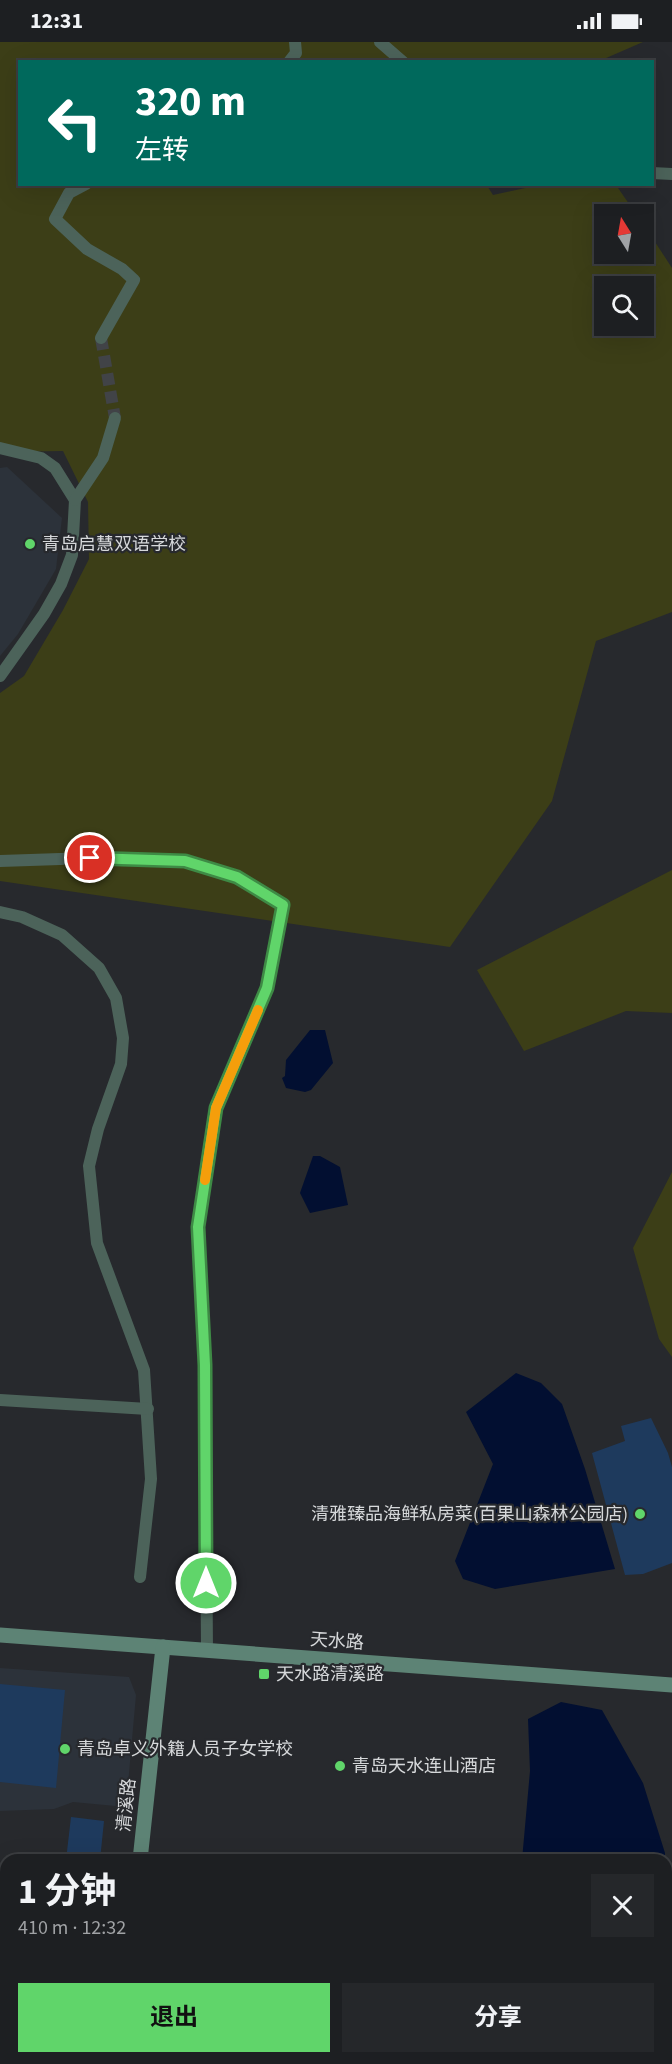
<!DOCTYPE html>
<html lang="zh">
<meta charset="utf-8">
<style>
body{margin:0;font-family:"Source Sans 3","Noto Sans SC",sans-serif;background:#25272a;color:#f1f3f6;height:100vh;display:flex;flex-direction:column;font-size:22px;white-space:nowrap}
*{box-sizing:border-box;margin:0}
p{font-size:20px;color:#a0a2a5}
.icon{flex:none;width:33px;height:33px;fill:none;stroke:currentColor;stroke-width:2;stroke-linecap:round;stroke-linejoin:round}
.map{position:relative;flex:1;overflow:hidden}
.panel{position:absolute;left:0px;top:1812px;width:672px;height:210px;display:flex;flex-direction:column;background:#1d1f22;border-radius:18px 18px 0 0;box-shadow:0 6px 24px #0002,0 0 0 2px #3b3d40}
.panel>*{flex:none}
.hud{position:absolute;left:18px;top:18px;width:636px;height:126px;border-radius:0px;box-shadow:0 6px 24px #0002,0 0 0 2px #3b3d40;background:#00695c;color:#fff;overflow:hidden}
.needle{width:39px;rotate:349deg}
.tools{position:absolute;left:594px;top:162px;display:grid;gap:12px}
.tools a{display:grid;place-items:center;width:60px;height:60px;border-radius:0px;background:#1d1f22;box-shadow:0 6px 24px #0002,0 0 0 2px #3b3d40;font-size:30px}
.pin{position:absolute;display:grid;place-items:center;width:51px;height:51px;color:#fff;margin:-26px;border:3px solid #fff;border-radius:50%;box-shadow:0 2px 6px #0007}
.me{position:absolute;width:66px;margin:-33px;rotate:0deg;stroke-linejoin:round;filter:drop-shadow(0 0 4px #0008)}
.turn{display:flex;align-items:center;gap:21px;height:126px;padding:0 18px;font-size:27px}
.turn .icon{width:78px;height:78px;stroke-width:2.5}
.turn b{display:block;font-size:42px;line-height:51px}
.round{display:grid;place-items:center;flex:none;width:63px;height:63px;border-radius:0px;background:#25272a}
.overview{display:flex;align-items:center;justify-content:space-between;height:102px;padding:0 18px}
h1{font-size:36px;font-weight:700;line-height:45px}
.cta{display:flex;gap:12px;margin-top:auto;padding:12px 18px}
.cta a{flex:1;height:69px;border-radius:0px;background:#60d56a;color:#111;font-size:24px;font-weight:700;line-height:69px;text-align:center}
.cta a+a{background:#25272a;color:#f1f3f6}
.status{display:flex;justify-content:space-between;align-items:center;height:42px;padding:0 30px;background:#1d1f22;direction:ltr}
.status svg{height:16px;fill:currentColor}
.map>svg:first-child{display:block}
</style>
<div class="status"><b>12:31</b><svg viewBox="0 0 49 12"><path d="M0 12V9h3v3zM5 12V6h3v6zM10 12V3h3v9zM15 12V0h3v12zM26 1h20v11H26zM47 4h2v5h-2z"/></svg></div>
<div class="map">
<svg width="672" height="2022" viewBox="0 0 672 2022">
<rect width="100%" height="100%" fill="#27292d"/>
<g fill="#2c323a">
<path d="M 7,425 L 62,476 L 56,527 L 18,592 L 0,614 L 0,426 Z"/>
<path d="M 0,1626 L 129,1635 L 136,1653 L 126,1765 L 73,1760 L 54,1767 L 0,1769 Z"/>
</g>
<g fill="#3c3e17" fill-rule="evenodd">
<path d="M 0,0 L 643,0 L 597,20 L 409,20 L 403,15 L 406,19 L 20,20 L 20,142 L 486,142 L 493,153 L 539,143 L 616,143 L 636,172 L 604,172 L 604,212 L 644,212 L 644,183 L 672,226 L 672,570 L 596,599 L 552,759 L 450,905 L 0,839 L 0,651 L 24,634 L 63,568 L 89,517 L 88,460 L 63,409 L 0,410 ZM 604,244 L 644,244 L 644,284 L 604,284 Z"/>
<path d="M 672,828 L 672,971 L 626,969 L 524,1009 L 477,928 Z"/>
<path d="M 672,1130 L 672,1315 L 659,1297 L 633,1206 Z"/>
</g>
<g fill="#020f31">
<path d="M 310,988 L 325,988 L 333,1021 L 311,1048 L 305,1050 L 286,1046 L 282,1036 L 285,1034 L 286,1018 Z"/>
<path d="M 313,1114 L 320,1114 L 340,1125 L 348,1163 L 310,1171 L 300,1151 Z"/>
<path d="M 516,1331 L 541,1341 L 562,1362 L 585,1427 L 615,1527 L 495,1547 L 463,1537 L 455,1519 L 493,1422 L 466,1370 Z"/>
<path d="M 561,1660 L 602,1668 L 643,1741 L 665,1811 L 665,1818 L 522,1818 L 530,1729 L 528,1677 Z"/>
<path d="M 253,2016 L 574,2016 L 567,2022 L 271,2022 Z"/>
</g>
<g fill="#1e3a5d">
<path d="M 651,1376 L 668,1411 L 672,1425 L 672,1521 L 643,1532 L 625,1533 L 592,1411 L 625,1399 L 621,1384 Z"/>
<path d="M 0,1642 L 65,1648 L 56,1746 L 0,1740 Z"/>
<path d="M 71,1775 L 104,1779 L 100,1818 L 66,1818 Z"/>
</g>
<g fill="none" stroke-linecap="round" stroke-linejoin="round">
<path stroke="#414347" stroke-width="12" stroke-dasharray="12 6" stroke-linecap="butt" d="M 101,296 L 115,376"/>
<g stroke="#4c635a" stroke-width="12">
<path d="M 380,0 L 403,20"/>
<path d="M 289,20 L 296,11 L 295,0"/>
<path d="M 652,131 L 672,132"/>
<path d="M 86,142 L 69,151 L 55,177 L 87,207 L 122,227 L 134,238 L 101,296"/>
<path d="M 0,406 L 41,416 L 55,426 L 75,458 L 72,513 L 61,542 L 44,572 L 0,634"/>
<path d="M 75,458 L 103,416 L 115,376"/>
<path d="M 0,819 L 90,816 L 185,819 L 238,835 L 283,863 L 267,946 L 216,1066 L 198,1185 L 205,1323 L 207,1609"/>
<path d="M 0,870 L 22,875 L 62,893 L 99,926 L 116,956 L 123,996 L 121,1022 L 98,1087 L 89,1124 L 97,1201 L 144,1328 L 151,1437 L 140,1535"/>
<path d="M 0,1358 L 148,1367"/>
</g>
<g stroke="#5d8375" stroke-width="15">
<path d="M 0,1593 L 672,1643"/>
<path d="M 140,1818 L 163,1605"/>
<path d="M 104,2022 L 105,2016"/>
</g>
</g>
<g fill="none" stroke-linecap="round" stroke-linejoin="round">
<defs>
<path id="route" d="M 90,816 L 185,819 L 237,835 L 283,863 L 267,946 L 216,1066 L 198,1185 L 205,1323 L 206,1541"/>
</defs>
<use href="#route" stroke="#3e8a45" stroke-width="15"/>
<use href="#route" stroke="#60d56a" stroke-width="10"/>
<path stroke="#f59e0b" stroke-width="10" d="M 205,1138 L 216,1066 L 258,968"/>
</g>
<g fill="#60d56a" stroke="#27292d" stroke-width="2">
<circle cx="30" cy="502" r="6"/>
<circle cx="640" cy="1472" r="6"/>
<rect x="258" y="1626" width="12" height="12" rx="3"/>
<circle cx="65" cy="1707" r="6"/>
<circle cx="340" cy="1724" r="6"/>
</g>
<g text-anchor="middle" stroke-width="4.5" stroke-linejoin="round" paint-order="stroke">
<g font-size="18" fill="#d6d8da" stroke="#27292d" text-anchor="start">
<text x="42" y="508">青岛启慧双语学校</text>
<text x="628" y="1478" text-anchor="end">清雅臻品海鲜私房菜(百果山森林公园店)</text>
<text x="276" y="1638">天水路清溪路</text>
<text x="77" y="1713">青岛卓义外籍人员子女学校</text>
<text x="352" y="1730">青岛天水连山酒店</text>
</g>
<g font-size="18" fill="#d6d8da" stroke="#27292d">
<text transform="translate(337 1599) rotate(4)" y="6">天水路</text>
<text transform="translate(126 1763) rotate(-84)" y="6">清溪路</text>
</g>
</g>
</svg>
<div class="tools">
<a><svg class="needle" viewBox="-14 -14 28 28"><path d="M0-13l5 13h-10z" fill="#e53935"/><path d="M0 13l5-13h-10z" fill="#a0a2a5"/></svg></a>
<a><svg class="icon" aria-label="search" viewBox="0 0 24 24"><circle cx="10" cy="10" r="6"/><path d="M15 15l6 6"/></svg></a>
</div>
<div class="pin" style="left:90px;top:816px;background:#d93025"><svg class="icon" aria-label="arrive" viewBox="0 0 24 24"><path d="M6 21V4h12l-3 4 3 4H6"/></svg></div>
<svg class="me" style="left:206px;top:1541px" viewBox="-20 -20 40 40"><circle r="17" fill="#60d56a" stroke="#fff" stroke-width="3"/><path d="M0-11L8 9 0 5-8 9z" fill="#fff"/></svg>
<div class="hud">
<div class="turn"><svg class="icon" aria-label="left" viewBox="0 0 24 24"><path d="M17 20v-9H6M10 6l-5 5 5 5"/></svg><div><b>320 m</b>左转</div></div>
</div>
<section class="panel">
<div class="overview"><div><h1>1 分钟</h1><p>410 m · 12:32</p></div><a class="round"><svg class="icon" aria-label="close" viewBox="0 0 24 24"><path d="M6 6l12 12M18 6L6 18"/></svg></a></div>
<div class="cta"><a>退出</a><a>分享</a></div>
</section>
</div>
